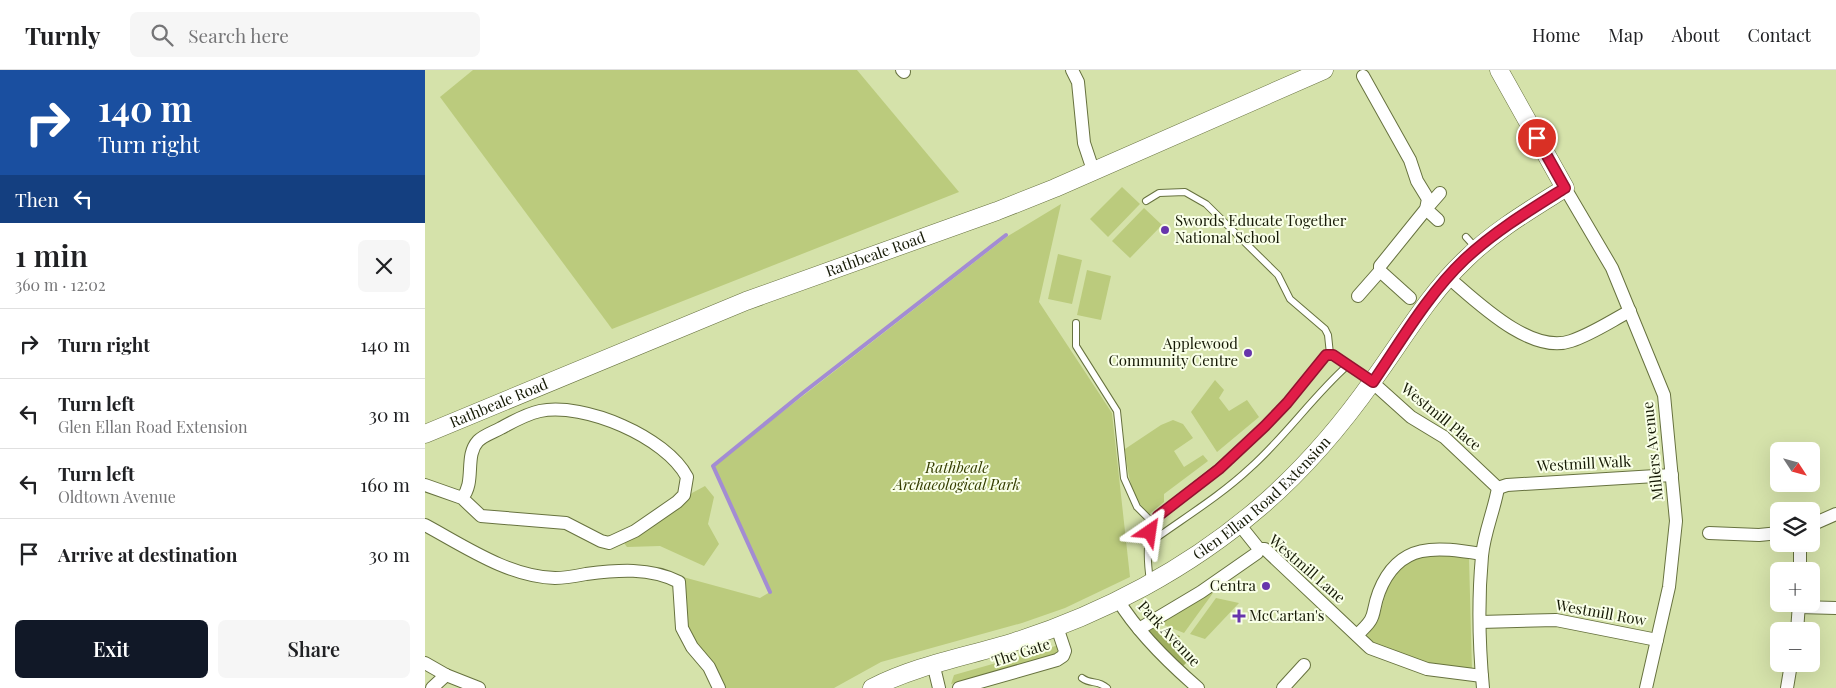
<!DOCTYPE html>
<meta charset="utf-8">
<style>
body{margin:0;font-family:"Playfair Display",serif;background:#f6f6f6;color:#202124;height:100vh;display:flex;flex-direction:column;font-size:19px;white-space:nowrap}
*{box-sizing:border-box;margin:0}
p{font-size:16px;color:#757577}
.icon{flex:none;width:28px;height:28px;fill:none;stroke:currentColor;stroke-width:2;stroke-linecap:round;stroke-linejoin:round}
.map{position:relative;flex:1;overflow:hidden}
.side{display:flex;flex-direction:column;background:#fff;width:425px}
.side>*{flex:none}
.banner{background:#1a4fa0;color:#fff;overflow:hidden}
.needle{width:32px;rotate:126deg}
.fabs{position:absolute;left:1345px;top:372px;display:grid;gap:10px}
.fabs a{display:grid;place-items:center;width:50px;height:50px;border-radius:8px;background:#fff;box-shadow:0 5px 20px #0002;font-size:25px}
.pin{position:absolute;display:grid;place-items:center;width:42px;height:42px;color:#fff;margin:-21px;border:2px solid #fff;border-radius:50%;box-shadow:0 1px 5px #0007}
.me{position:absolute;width:55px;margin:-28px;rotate:32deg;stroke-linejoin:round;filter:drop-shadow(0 0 4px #0008)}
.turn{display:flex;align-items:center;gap:18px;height:105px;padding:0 15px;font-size:22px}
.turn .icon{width:65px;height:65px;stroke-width:2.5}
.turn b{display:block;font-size:35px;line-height:42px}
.then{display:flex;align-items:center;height:48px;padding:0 15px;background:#0003;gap:10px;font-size:19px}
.round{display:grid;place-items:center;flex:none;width:52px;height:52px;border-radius:8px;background:#f6f6f6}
.summary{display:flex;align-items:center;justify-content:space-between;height:85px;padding:0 15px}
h1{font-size:30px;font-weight:600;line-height:38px}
.button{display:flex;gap:10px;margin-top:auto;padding:10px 15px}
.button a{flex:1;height:58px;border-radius:8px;background:#111827;color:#fff;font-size:20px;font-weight:600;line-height:58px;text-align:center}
.button a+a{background:#f6f6f6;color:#202124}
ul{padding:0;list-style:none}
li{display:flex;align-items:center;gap:15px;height:70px;padding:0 15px;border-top:1px solid #e0e0e0}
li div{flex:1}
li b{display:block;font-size:19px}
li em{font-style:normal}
header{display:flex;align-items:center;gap:30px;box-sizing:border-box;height:70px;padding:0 25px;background:#fff;border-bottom:1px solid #e0e0e0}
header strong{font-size:24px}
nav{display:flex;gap:28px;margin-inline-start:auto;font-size:18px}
.search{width:350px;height:45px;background:#f6f6f6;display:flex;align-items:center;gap:12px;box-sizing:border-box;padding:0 18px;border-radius:8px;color:#757577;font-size:19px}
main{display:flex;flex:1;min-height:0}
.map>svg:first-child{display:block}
</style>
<header>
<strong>Turnly</strong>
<div class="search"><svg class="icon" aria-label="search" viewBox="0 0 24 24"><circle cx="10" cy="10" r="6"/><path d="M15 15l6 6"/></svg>Search here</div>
<nav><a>Home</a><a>Map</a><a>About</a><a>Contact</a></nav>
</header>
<main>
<section class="side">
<div class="banner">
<div class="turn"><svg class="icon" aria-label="right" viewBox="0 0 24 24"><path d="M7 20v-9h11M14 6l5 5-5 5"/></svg><div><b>140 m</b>Turn right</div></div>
<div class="then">Then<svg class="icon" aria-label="left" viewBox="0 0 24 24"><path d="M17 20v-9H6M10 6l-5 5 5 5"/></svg></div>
</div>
<div class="summary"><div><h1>1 min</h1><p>360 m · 12:02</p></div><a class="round"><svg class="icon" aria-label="close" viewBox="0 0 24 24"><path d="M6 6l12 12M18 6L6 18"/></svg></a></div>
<ul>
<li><svg class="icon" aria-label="right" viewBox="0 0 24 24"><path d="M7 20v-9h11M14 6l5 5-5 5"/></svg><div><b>Turn right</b></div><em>140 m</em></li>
<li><svg class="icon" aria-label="left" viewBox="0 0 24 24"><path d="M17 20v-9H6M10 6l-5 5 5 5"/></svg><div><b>Turn left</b><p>Glen Ellan Road Extension</p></div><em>30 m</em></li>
<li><svg class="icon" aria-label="left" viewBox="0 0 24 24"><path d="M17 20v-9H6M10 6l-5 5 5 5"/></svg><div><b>Turn left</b><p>Oldtown Avenue</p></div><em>160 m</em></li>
<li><svg class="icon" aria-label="arrive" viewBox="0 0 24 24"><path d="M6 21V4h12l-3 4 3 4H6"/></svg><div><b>Arrive at destination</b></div><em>30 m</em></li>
</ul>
<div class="button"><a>Exit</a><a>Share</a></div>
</section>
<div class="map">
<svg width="1411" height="618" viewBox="0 0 1411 618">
<rect width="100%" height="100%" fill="#d5e2aa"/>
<g fill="#bbcb7d">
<path d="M 48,0 L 432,0 L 534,122 L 187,259 L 15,27 Z"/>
<path d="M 697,117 L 715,134 L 683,167 L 665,149 Z"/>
<path d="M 636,134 L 614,232 L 687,343 L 705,507 L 640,538 L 597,553 L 456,592 L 409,618 L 301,618 L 286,593 L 270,575 L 263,559 L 258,507 L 335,528 L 345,522 L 288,396 L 583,166 Z"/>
<path d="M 719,138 L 737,155 L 705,188 L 687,171 Z"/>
<path d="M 633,184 L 657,190 L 647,234 L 623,229 Z"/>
<path d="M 662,200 L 686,206 L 676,250 L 652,245 Z"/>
<path d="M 790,310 L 799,320 L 794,328 L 804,341 L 822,330 L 834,347 L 792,382 L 766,342 Z"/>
<path d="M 748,350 L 758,354 L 768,368 L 749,381 L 759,397 L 778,385 L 783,391 L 739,424 L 739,432 L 724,444 C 705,426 703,404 700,379 L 736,355 Z"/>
<path d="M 280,416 L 289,427 L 283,454 L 294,474 L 279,496 L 235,476 L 202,477 L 199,473 L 257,435 L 267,423 Z"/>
<path d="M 1014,483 L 1044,488 L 1047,601 L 1006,595 L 949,574 L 941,567 L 953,551 L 963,515 L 971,503 L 987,489 Z"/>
<path d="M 785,522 L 788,523 L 759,563 L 734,553 Z"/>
<path d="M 791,528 L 814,533 L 780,569 L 765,564 Z"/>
<path d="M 634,575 L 631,584 L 566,605 L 526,614 L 529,605 Z"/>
</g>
<path fill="#9faf60" d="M 726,557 L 755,566 L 749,576 L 764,590 L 757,597 L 723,561 Z"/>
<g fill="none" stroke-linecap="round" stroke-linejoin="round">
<path stroke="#a38cd3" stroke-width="4" d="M 345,522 L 288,396 L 379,322 L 581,165"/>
<defs>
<g id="lane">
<path d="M 721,131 L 734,123 L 760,122 L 781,134 L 853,205 L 865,229 L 900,259 L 903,265 L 905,284"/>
<path d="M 1041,167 L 1051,178"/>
<path d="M 651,253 L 651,276 L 692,341 L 699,408 L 712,437 L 728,453"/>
<path d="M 723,474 C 757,449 794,427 825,398 C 861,366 888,326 923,295"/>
<path d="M 725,511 C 722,490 720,464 733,445 L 820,376 L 862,333 L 897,288 L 901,285 L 908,285 L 946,311"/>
<path d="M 657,608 C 666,615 672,609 682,618"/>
</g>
<g id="street">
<path d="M 477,0 L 479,2"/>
<path d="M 647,0 L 653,12 L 659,73 L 668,100"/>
<path d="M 938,6 L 985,90 L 992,111 L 1003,129 L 1001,139 L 955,196 L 955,201 L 985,228"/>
<path d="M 1140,118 L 1187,198 L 1239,325 L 1251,451 L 1244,517 L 1221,618"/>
<path d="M 1013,150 L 1001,139 L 1015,123"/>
<path d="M 1024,208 C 1052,232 1106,285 1146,271 C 1167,264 1186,251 1205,241"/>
<path d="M 933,226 L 955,201"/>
<path d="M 947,312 L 986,347 L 1019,367 L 1073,418 C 1069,441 1059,463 1057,486 C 1053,529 1054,575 1058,618"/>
<path d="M 0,415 L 37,428 L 56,446 L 141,453 L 176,471 L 184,473 L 210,461 L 252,432 L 259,425 L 262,407 C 241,367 159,332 115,341 C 101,344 89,351 76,358 C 69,362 59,365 53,371 C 39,386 51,412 37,428"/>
<path d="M 1073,418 L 1082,415 L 1247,405"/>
<path d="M 814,454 L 834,479 L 840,479 L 945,578 L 1002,599 L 1057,606"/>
<path d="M 0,455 C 39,476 84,507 130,508 C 140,508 151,506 161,504 C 192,500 225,497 254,512 L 257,558 L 267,577 L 284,597 L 294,618"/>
<path d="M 1386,455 L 1411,444"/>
<path d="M 1284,463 L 1334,465 L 1354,463"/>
<path d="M 1375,474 L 1375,501"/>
<path d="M 693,530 C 713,563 743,592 773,618"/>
<path d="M 1374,537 L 1411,538"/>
<path d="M 1055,552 L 1131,550 L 1232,570"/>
<path d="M 714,559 L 776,522 L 832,483 L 834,479"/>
<path d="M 1372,561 L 1374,534"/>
<path d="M 932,565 C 954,545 945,546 954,522 C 974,471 1012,477 1057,484"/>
<path d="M 0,593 L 21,605 L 54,618"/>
<path d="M 508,593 L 514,618"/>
<path d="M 7,618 L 21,605"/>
<path d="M 534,618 L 632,590 L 638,586 L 640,581 L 632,557"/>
<path d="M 858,618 L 879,595"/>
<path d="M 1362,618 L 1366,594"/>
</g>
<g id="secondary">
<path id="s1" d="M 0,364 L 321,231 L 572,141 L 630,118 L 899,0"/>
<path id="s2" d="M 447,618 C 492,595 540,587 589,572 C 678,544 764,498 835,437 C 878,400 916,356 949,309 C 978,269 1004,224 1040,190 C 1069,161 1105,140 1140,118 L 1074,0"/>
</g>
</defs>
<use href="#lane" stroke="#67723f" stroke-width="8"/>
<use href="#street" stroke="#67723f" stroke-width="14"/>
<use href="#secondary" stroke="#67723f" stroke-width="19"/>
<use href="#lane" stroke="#fff" stroke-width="6"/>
<use href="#street" stroke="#fff" stroke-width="12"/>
<use href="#secondary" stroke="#fff" stroke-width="18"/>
</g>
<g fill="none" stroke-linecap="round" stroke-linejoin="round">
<defs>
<path id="route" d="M 725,462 L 733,446 L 794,399 L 840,356 L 862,333 L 901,285 L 908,285 L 948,312 C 976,271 1003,224 1040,189 C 1070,161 1105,140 1140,118 L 1112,68"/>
</defs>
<use href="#route" stroke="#92132f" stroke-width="12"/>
<use href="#route" stroke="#e11d48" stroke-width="9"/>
</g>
<g fill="#6735ac" stroke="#f9ffe8" stroke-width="2">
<circle cx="740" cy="160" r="5"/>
<circle cx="823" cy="283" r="5"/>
<circle cx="841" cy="516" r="5"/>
<path d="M811.5 538.5h5v5h5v5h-5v5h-5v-5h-5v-5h5z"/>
</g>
<g text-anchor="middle" stroke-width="4" stroke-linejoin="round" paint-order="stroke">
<g font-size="15" fill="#151905" stroke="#f9ffe8" text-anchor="start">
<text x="750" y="156">Swords Educate Together<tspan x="750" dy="17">National School</tspan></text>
<text x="813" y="279" text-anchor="end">Applewood<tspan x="813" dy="17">Community Centre</tspan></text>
<text x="831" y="521" text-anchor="end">Centra</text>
<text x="824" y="551">McCartan's</text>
</g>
<g font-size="15" fill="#151905" stroke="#f9ffe8">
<text dy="5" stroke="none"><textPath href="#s1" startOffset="485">Rathbeale Road</textPath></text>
<text dy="5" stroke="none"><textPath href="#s1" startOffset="80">Rathbeale Road</textPath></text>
<text transform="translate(1016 347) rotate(39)" y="5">Westmill Place</text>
<text transform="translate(1228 381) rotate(-96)" y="5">Millers Avenue</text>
<text transform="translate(1159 394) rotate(-3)" y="5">Westmill Walk</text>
<text dy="5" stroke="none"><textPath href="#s2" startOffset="439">Glen Ellan Road Extension</textPath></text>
<text transform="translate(882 499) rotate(41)" y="5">Westmill Lane</text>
<text transform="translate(1176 543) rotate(10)" y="5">Westmill Row</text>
<text transform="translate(744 564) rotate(47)" y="5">Park Avenue</text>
<text transform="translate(596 583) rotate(-18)" y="5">The Gate</text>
</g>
<g font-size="15" font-style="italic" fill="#343d00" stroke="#f9ffe8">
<text x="532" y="403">Rathbeale<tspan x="532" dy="17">Archaeological Park</tspan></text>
</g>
</g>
</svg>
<div class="fabs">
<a><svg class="needle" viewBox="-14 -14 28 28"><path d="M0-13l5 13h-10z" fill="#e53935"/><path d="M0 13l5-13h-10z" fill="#757577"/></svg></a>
<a><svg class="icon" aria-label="layers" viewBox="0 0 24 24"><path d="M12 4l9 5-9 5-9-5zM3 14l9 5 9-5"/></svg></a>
<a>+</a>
<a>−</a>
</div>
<div class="pin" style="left:1112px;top:68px;background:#d93025"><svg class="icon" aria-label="arrive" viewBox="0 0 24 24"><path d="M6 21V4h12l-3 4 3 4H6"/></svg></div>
<svg class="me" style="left:725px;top:462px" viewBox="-20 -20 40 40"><path d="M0-17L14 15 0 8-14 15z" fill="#e11d48" stroke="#fff" stroke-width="4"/></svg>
</div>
</main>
